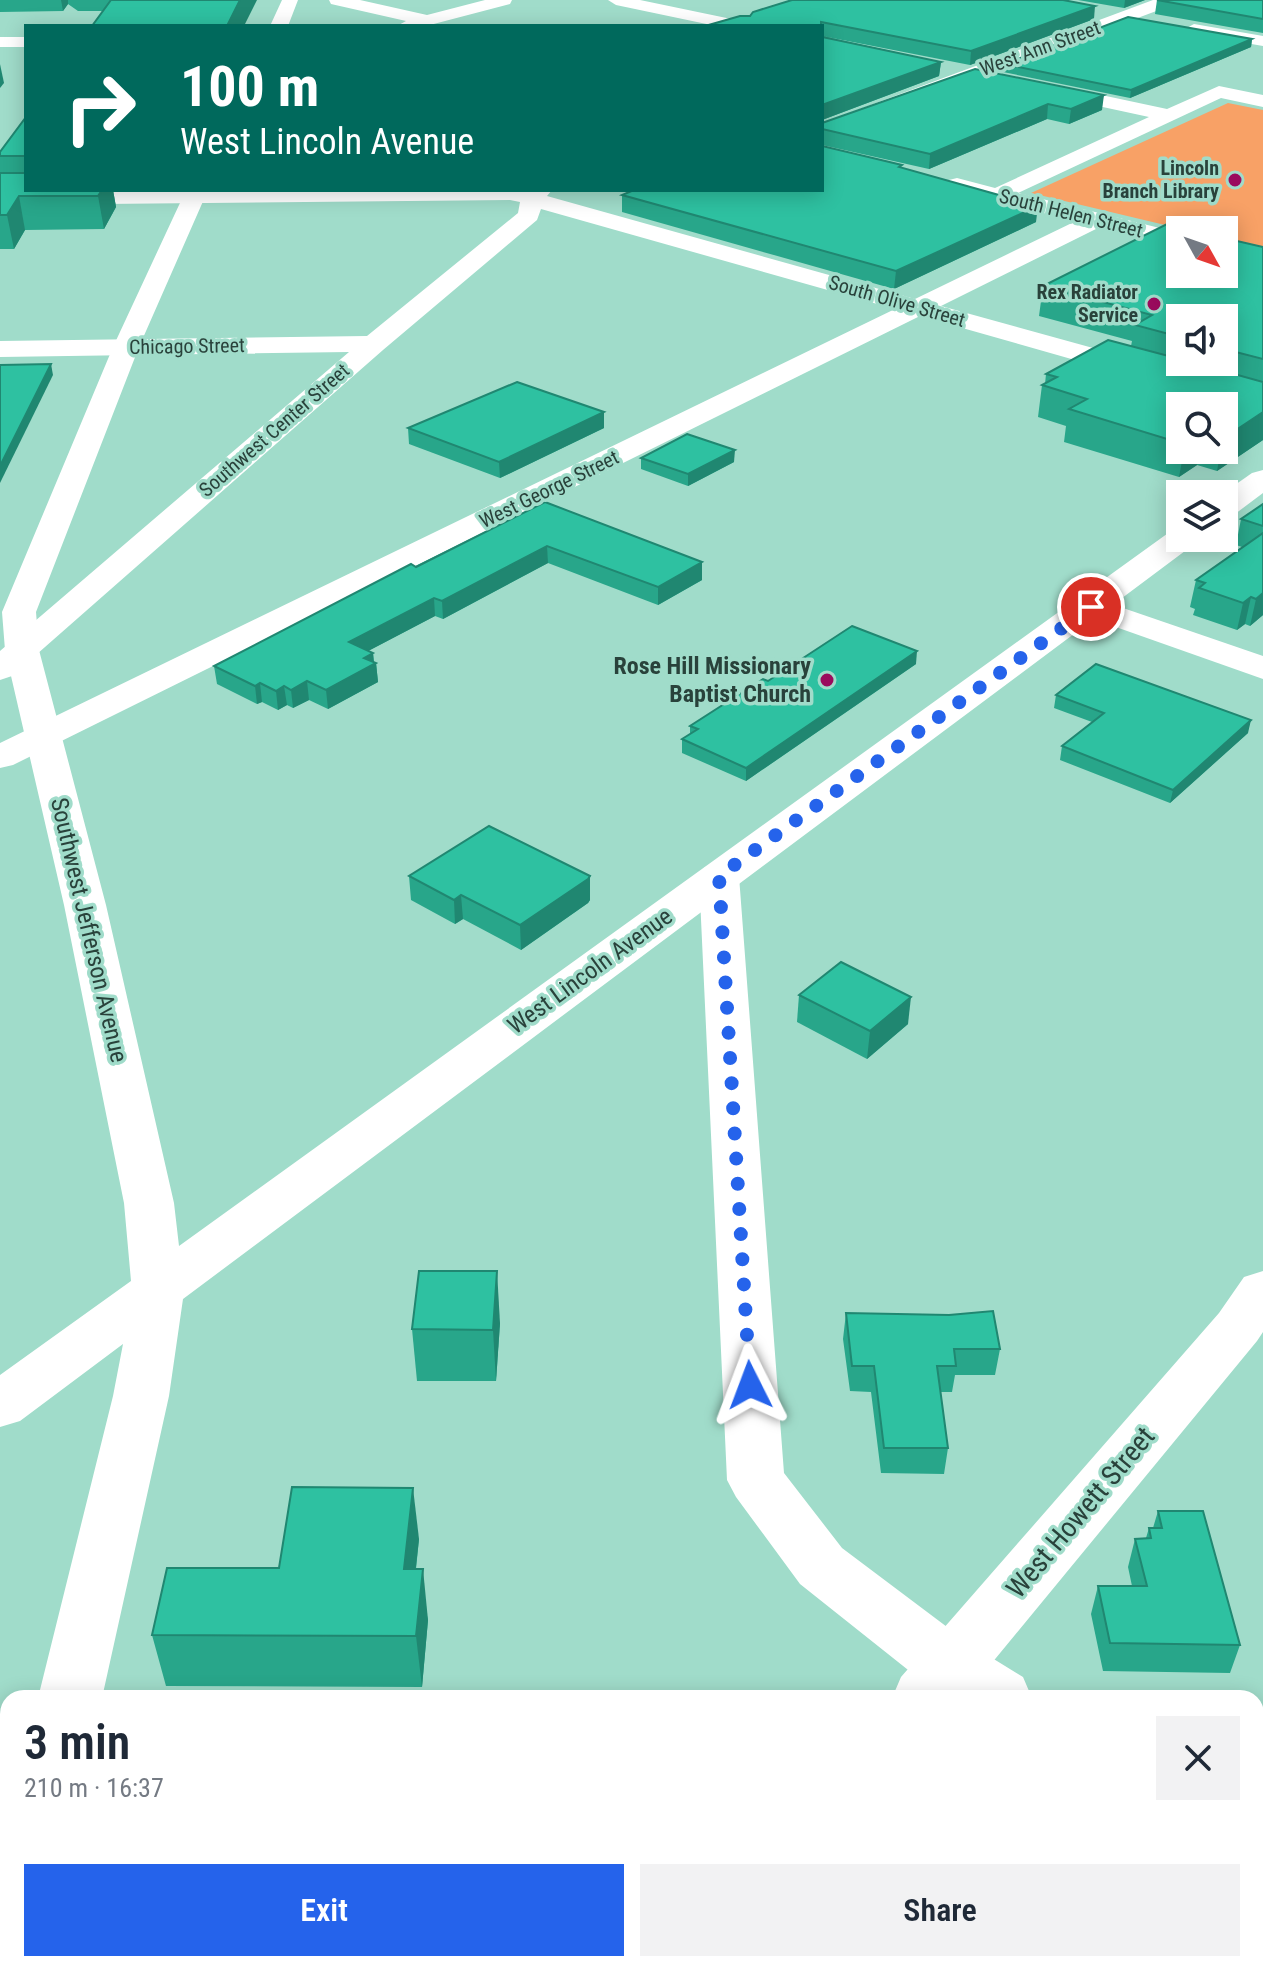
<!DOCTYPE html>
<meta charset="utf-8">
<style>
body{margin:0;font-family:"Roboto Condensed",sans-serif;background:#f2f2f3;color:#1f2937;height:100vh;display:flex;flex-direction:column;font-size:30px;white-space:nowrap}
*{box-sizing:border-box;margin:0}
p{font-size:26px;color:#747a83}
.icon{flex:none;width:44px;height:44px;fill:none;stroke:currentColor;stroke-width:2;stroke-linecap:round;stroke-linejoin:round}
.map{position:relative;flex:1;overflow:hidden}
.drawer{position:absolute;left:0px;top:1690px;width:1264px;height:282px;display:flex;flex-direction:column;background:#fff;border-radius:24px 24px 0 0;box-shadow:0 4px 20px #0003}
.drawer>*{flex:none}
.hud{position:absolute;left:24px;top:24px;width:800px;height:168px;border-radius:0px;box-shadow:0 4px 20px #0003;background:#00695c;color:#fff;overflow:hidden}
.needle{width:52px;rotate:130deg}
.fabs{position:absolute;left:1166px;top:216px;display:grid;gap:16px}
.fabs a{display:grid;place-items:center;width:72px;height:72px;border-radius:0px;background:#fff;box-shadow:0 4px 20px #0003;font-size:40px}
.pin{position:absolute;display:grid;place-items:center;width:68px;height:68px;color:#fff;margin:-34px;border:4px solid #fff;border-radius:50%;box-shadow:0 2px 8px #0007}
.me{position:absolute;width:88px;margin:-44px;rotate:357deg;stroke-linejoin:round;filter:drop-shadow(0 0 6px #0008)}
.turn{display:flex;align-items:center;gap:28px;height:168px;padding:0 24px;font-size:36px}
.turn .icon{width:104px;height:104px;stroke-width:2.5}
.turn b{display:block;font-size:56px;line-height:68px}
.round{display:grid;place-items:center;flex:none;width:84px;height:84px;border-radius:0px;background:#f2f2f3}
.overview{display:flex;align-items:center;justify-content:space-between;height:136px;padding:0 24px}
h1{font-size:48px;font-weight:600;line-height:60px}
.primary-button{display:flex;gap:16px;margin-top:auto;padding:16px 24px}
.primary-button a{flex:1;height:92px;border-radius:0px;background:#2563eb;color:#fff;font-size:32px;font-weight:600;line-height:92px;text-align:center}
.primary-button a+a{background:#f2f2f3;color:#1f2937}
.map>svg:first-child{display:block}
</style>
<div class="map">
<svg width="1263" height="1971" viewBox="0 0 1263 1971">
<rect width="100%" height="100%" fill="#a0dcca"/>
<path fill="#f8a166" d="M 1228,103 L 1263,110 L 1263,248 L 1224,239 L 1224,230 L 1186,230 L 1031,193 Z"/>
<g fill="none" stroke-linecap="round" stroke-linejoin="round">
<g fill="#fff" fill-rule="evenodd">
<path d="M 329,0 L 360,0 L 427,15 L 485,0 L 512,0 L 510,4 L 426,26 L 397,26 L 406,21 L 331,4 Z"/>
<path d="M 608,0 L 640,0 L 741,21 L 750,26 L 716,26 L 616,5 Z"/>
<path d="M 1153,0 L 1177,0 L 1175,4 L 822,136 L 822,123 Z"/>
<path d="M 1194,24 L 1263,36 L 1263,46 L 1188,33 L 1185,29 Z"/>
<rect x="0" y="37" width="26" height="10"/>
<path d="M 1045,83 L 1167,109 L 1219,86 L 1263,95 L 1263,107 L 1221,98 L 1018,193 L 1180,233 L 1180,247 L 1100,227 L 941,306 L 1151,364 L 1154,370 L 1151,376 L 1131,376 L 920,316 L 13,765 L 0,768 L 0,743 L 895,309 L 541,209 L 537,220 L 383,350 L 12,676 L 0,680 L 0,651 L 349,352 L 0,357 L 0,341 L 367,336 L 518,213 L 520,202 L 510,200 L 0,205 L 0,191 L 552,190 L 547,196 L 915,299 L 1076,221 L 949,190 L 946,185 L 949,180 L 957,178 L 995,188 L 1149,117 L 1038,93 L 1035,89 Z"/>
<path d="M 1091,597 L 1263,656 L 1263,679 L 1079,614 L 1074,607 L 1079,600 Z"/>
<path d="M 719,864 L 733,867 L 739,876 L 784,1473 L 842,1548 L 971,1645 L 1023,1677 L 1032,1698 L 947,1698 L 927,1685 L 800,1584 L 736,1497 L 727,1480 L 699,876 L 705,867 Z"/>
<rect x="0" y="1748" width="8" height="62"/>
<rect x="1256" y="1783" width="7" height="64"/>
</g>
<g fill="#fff" fill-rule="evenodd">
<path d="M 282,0 L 298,0 L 288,26 L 270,26 Z"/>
<path d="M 186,190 L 208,190 L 139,347 L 36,612 L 39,650 L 106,905 L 174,1203 L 179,1246 L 1171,531 L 1180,529 L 1180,538 L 1198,538 L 1193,545 L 183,1299 L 169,1396 L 102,1698 L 38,1698 L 113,1396 L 123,1344 L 20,1421 L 0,1427 L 0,1375 L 131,1281 L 124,1203 L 64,905 L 5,650 L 2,612 L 113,347 Z"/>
<path d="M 1263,470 L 1263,493 L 1235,514 L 1224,516 L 1222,494 L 1252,473 Z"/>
<path d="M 1263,1271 L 1263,1332 L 1257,1341 L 963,1698 L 892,1698 L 901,1677 L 1219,1313 L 1244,1277 Z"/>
<path d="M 8,1910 L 8,1964 L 38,1964 L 37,1971 L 0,1971 L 0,1913 Z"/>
<path d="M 681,1964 L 756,1964 L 753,1971 L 678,1971 Z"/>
</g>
</g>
<g fill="#28a68a" fill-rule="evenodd">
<path d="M 0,0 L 257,0 L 104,11 L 78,11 L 68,4 L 63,11 L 0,12 Z"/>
<path d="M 1078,0 L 1145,0 L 1124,8 Z"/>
<path d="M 1157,0 L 1263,0 L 1263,33 L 1155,14 Z"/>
<path d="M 740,16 L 1094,19 L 970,65 L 822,36 L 941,62 L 939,76 L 822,120 L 822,26 L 705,26 Z"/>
<path d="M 1252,39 L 1251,47 L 1130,98 L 1003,72 L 1004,64 Z"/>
<path d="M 975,69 L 1102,110 L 1069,124 L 1047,119 L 929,169 L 822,145 L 822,146 L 902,168 L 1036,222 L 894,289 L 622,212 L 622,195 L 822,190 L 822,123 Z"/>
<path d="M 26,117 L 26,190 L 113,190 L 116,207 L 104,229 L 25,230 L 14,249 L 0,249 L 0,152 Z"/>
<path d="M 1263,247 L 1263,440 L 1217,471 L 1197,465 L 1179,477 L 1064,442 L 1066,426 L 1038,417 L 1042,385 L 1045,384 L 1046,374 L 1131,346 L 1132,341 L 1039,316 L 1043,286 ZM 1180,318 L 1224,318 L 1224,362 L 1180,362 ZM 1180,406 L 1224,406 L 1224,450 L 1180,450 Z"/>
<path d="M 604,412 L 604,428 L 500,478 L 409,444 L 408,428 Z"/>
<path d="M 641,458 L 734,462 L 688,486 L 641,469 Z"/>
<path d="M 545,502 L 702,562 L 702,580 L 658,605 L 548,563 L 443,619 L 435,616 L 368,651 L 373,653 L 374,662 L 376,663 L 378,682 L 328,709 L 309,700 L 293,708 L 287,705 L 278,710 L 262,702 L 257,704 L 217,684 L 214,666 Z"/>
<path d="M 1263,504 L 1263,615 L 1250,626 L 1245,624 L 1237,630 L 1193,615 L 1195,609 L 1190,607 L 1196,580 L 1242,547 L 1236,545 L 1241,519 Z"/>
<path d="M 916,664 L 746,781 L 682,753 L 682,739 L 690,734 L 690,726 L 768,681 Z"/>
<path d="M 1056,695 L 1248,733 L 1170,803 L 1060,760 L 1062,746 L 1092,722 L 1054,708 Z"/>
<path d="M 409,876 L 590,900 L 588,903 L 521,950 L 463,919 L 455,924 L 411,900 Z"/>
<path d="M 799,995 L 908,1024 L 867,1059 L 797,1022 Z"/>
<path d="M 846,1313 L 1000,1349 L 995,1375 L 955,1375 L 952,1392 L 940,1392 L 948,1448 L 944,1474 L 881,1473 L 871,1392 L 850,1391 L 843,1339 Z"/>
<path d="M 500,1323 L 496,1381 L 417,1381 L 412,1329 Z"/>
<path d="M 1158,1511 L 1240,1645 L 1230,1673 L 1103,1671 L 1091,1614 L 1098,1586 L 1132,1586 L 1128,1567 L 1135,1539 L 1146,1538 L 1149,1528 L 1153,1528 Z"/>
<path d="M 419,1539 L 416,1569 L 428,1620 L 422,1687 L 166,1686 L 152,1635 L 279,1568 Z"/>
</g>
<g fill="#208771">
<path d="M 61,0 L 68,0 L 68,4 L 63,11 Z"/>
<path d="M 240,0 L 257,0 L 244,26 L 227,26 Z"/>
<path d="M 1125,0 L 1145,0 L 1124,8 Z"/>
<path d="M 1095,6 L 1094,19 L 970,65 L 971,51 Z"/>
<path d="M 1252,39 L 1251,47 L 1130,98 L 1131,90 Z"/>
<path d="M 941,62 L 939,76 L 822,120 L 822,105 Z"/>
<path d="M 0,64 L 4,83 L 0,88 Z"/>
<path d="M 1104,95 L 1102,110 L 1069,124 L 1071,109 Z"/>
<path d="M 1048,104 L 1047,119 L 929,169 L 930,154 Z"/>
<path d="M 102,190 L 113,190 L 116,207 L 104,229 L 98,196 Z"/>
<path d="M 19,196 L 25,230 L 14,249 L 7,215 Z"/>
<path d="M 1038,206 L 1036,222 L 894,289 L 896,271 Z"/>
<path d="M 51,364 L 53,375 L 0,483 L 0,466 Z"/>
<path d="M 604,412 L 604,428 L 500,478 L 499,462 Z"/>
<path d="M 1263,412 L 1263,440 L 1217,471 L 1221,450 L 1224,450 L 1224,438 Z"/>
<path d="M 735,450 L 734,462 L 688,486 L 688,474 Z"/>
<path d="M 1184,450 L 1200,450 L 1197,465 L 1179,477 Z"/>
<path d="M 547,546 L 548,563 L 443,619 L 442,601 Z"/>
<path d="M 702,562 L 702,580 L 658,605 L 658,587 Z"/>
<path d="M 1263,593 L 1263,615 L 1250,626 L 1256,599 Z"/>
<path d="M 1251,597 L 1245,624 L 1237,630 L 1243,603 Z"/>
<path d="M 434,598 L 435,616 L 351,660 L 349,642 Z"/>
<path d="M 917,651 L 916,664 L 746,781 L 746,768 Z"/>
<path d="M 373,653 L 374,665 L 376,663 L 378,682 L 328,709 L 326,690 L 364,658 Z"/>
<path d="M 307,681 L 309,700 L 293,708 L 291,690 Z"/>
<path d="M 260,683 L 262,702 L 257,704 L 255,686 Z"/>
<path d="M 284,686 L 287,705 L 278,710 L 276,691 Z"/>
<path d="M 1251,720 L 1248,733 L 1170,803 L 1173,790 Z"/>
<path d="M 590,876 L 590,900 L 588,903 L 521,950 L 520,925 Z"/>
<path d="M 461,895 L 463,919 L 455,924 L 454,900 Z"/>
<path d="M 911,997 L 908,1024 L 867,1059 L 870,1031 Z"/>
<path d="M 497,1271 L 500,1323 L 496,1381 L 493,1330 Z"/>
<path d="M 413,1488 L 419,1539 L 410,1620 L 404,1569 Z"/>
<path d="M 423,1569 L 428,1620 L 422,1687 L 416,1636 Z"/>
<path d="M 473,1964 L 490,1964 L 490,1971 L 467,1971 Z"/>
</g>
<g fill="#2ec1a1" stroke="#208771" stroke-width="2">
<path d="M 111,0 L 240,0 L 227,26 L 92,26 Z"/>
<path d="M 792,0 L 1063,0 L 1095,6 L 971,51 L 821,22 L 821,26 L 705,26 L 740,16 L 750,16 L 753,12 Z"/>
<path d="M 1157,0 L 1263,0 L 1263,19 Z"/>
<path d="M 1128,17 L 1252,39 L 1131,90 L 1004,64 Z"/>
<path d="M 822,35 L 822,37 L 941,62 L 822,105 Z"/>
<path d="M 975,69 L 1104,95 L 1071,109 L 1048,104 L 930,154 L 822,129 L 822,123 Z"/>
<path d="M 26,117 L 26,156 L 0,156 L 0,152 Z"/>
<path d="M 822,143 L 822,146 L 902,165 L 899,167 L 1038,206 L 896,271 L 622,195 L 634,190 L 822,190 Z"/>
<path d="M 0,173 L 26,173 L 26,190 L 102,190 L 98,196 L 19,196 L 7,215 L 0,215 Z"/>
<path d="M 1167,224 L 1191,230 L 1180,230 L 1180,274 L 1224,274 L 1224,238 L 1263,247 L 1263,359 L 1224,349 L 1224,318 L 1180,318 L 1180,337 L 1135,325 L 1152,315 L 1043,286 Z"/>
<path d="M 1108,340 L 1180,359 L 1180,362 L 1191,362 L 1263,382 L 1263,412 L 1224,438 L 1224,406 L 1180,406 L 1180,443 L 1069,409 L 1087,399 L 1042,385 L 1057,377 L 1046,374 Z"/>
<path d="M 51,364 L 0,466 L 0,365 Z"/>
<path d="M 517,382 L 604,412 L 499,462 L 408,428 Z"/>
<path d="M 687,434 L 735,450 L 688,474 L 641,458 Z"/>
<path d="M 545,502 L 702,562 L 658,587 L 547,546 L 442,601 L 434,598 L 349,642 L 373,653 L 364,658 L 376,663 L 326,690 L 307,681 L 291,690 L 284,686 L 276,691 L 260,683 L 255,686 L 214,666 L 411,564 L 416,567 Z"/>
<path d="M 1263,504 L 1263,526 L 1241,519 Z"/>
<path d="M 1263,533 L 1263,593 L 1256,599 L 1251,597 L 1243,603 L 1199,588 L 1205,583 L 1196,580 Z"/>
<path d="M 852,626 L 917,651 L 746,768 L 682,739 L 698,729 L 690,726 L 763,679 L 768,681 Z"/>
<path d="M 1096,664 L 1251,720 L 1173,790 L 1062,746 L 1104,713 L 1056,695 Z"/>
<path d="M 489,826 L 590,876 L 588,879 L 520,925 L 461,895 L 454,900 L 409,876 Z"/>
<path d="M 841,962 L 911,997 L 870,1031 L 799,995 Z"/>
<path d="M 419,1271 L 497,1271 L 493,1330 L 412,1329 Z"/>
<path d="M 993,1311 L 1000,1349 L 954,1349 L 956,1366 L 937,1366 L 948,1448 L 884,1448 L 874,1366 L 852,1366 L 846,1313 L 949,1315 Z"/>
<path d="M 292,1487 L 413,1488 L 404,1569 L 423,1569 L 416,1636 L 152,1635 L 167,1568 L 279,1568 Z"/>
<path d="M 1158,1511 L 1203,1511 L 1240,1645 L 1110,1643 L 1098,1586 L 1147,1586 L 1135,1539 L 1151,1538 L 1149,1528 L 1162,1528 Z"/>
<path d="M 78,1964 L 473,1964 L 467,1971 L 76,1971 Z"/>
</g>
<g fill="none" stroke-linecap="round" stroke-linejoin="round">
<path stroke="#2563eb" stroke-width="14" stroke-dasharray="0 25.2" d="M 750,1385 L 719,876 L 1091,607"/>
</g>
<g fill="#9a0b5d" stroke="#a0dcca" stroke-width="3">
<circle cx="1235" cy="180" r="8"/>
<circle cx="1154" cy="304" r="8"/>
<circle cx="827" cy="680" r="8"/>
</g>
<g text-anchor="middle" stroke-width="7" stroke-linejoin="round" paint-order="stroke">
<g font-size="20" fill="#29423b" stroke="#a0dcca">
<text transform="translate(1040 48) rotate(-20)" y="7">West Ann Street</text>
<text transform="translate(1071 213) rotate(14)" y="7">South Helen Street</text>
<text transform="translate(897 301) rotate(16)" y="7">South Olive Street</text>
<text transform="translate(187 346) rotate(-1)" y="7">Chicago Street</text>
<text transform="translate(274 430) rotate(-41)" y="7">Southwest Center Street</text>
<text transform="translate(549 489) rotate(-26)" y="7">West George Street</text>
</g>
<g font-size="20" font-weight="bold" fill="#29423b" stroke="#a0dcca" text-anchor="end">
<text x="1219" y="175">Lincoln<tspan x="1219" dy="23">Branch Library</tspan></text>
<text x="1138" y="299">Rex Radiator<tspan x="1138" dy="23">Service</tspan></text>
</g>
<g font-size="24" font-weight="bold" fill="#29423b" stroke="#a0dcca" text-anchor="end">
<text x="811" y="674">Rose Hill Missionary<tspan x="811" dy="28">Baptist Church</tspan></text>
</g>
<g font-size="24" fill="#29423b" stroke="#a0dcca">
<text transform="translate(89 930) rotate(77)" y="8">Southwest Jefferson Avenue</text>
<text transform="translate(590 971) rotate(-36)" y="8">West Lincoln Avenue</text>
</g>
<g font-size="28" fill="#29423b" stroke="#a0dcca">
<text transform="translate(1080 1512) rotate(-50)" y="10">West Howett Street</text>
</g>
</g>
</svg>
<div class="fabs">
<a><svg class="needle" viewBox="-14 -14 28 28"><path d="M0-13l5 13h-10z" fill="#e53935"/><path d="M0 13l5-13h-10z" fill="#747a83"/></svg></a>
<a><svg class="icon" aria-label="sound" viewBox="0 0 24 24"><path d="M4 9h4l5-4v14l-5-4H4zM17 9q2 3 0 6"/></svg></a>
<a><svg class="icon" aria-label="search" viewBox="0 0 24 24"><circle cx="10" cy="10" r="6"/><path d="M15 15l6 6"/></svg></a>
<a><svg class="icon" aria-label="layers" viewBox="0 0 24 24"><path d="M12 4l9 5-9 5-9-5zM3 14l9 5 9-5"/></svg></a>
</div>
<div class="pin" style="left:1091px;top:607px;background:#d93025"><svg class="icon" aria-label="arrive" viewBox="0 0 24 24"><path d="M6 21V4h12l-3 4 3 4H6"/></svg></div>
<svg class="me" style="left:750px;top:1385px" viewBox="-20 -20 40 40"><path d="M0-17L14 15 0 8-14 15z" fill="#2563eb" stroke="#fff" stroke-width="4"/></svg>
<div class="hud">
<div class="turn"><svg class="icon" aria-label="right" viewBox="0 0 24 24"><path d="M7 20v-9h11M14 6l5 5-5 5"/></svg><div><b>100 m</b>West Lincoln Avenue</div></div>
</div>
<section class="drawer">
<div class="overview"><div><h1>3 min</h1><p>210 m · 16:37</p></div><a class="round"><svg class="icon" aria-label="close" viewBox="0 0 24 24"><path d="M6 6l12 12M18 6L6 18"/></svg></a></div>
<div class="primary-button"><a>Exit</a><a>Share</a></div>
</section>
</div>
